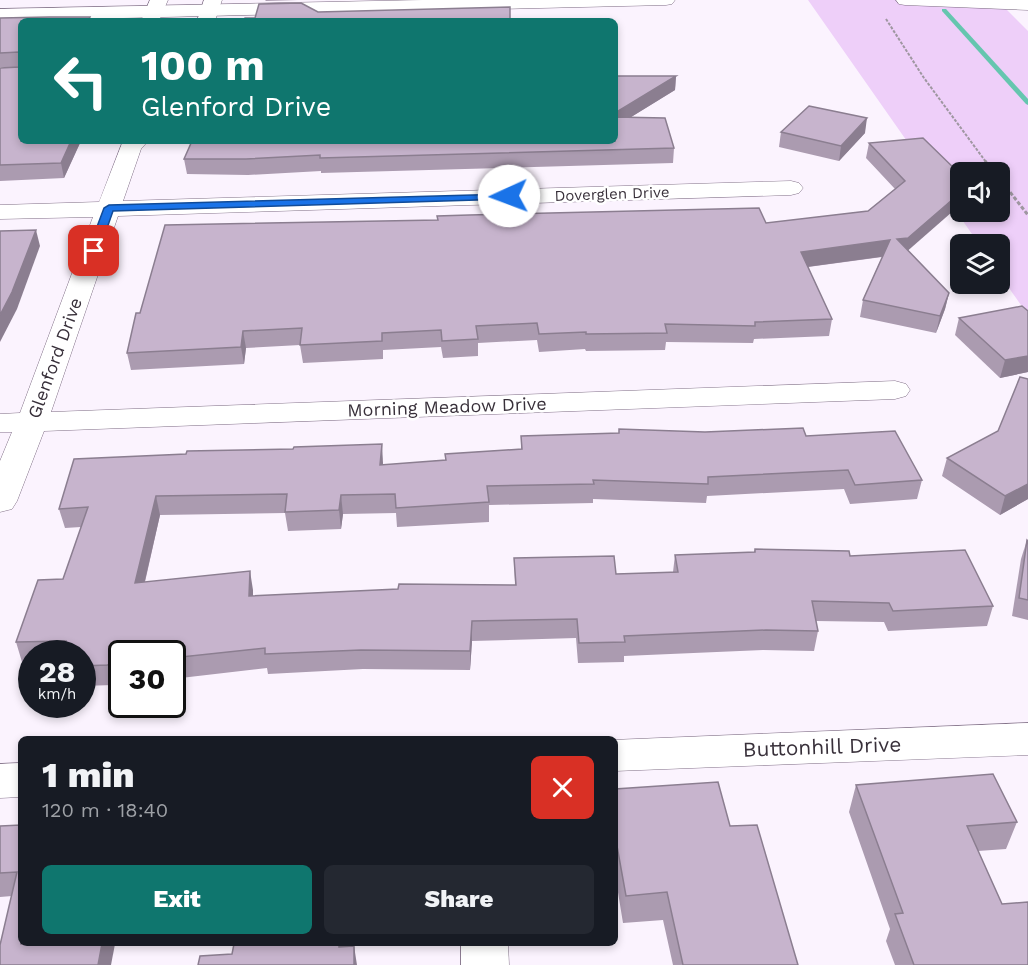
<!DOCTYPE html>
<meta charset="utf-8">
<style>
body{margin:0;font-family:"Work Sans",sans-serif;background:#242831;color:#f1f3f6;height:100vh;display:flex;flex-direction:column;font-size:22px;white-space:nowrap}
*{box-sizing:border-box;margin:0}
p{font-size:20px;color:#9ea1a6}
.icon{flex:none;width:33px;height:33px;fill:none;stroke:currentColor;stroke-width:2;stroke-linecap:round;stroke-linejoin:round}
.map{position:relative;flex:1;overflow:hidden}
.drawer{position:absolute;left:18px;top:736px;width:600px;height:210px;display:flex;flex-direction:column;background:#171b24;border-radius:9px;box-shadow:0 3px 9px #0003}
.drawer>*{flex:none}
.hud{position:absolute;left:18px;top:18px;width:600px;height:126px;border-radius:9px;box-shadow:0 3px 9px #0003;background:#0f766e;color:#fff;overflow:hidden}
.buttons{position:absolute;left:950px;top:162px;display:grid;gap:12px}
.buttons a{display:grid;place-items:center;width:60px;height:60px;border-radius:9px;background:#171b24;box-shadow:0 3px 9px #0003;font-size:30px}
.speed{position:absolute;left:18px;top:640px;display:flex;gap:12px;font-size:30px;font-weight:700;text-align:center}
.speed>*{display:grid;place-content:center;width:78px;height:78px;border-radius:50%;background:#171b24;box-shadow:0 3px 9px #0003;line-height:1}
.speed small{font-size:15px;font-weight:400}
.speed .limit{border:3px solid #111;border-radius:9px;background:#fff;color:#111}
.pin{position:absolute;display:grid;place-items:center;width:51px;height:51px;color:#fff;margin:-26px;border-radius:12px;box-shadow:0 3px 9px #0006}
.me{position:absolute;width:66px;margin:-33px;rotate:268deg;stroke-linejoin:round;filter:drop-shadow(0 0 4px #0008)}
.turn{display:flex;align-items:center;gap:21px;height:126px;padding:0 24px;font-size:27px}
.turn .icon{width:78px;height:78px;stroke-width:2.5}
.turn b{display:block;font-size:42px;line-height:51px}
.round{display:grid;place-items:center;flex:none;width:63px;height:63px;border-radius:9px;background:#242831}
.headline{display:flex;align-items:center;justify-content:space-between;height:102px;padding:0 24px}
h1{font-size:36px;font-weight:800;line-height:45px}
.cta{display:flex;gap:12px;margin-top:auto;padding:12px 24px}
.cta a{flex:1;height:69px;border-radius:9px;background:#0f766e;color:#fff;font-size:24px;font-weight:800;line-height:69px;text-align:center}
.cta a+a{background:#242831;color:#f1f3f6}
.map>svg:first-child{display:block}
</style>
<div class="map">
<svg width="1028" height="965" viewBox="0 0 1028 965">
<rect width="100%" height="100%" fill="#fbf3fe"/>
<path fill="#eecff9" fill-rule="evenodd" d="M 808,0 L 997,0 L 1028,31 L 1028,315 L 999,274 L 999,244 L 979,244 ZM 960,172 L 999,172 L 999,212 L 960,212 Z"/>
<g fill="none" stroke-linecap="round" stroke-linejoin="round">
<path fill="#65c6af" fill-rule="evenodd" d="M 942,9 L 946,9 L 1028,99 L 1028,105 L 1026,104 L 942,11 Z"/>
<defs>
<g id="minor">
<path d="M 150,0 L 168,0 L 159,21 L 141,21 Z"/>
<path d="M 204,0 L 222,0 L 215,21 L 197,21 Z"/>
<path d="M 123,141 L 148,141 L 141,149 L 123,201 L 791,181 L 799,183 L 803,188 L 799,193 L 791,195 L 118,216 L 51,412 L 895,381 L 906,384 L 910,390 L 906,396 L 895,399 L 44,431 L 17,501 L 12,509 L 0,512 L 0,461 L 12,432 L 0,432 L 0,414 L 20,413 L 93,217 L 0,219 L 0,205 L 99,202 Z"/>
<path d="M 1028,723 L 1028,755 L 615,771 L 615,740 L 612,740 Z"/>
<path d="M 21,763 L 21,797 L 0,798 L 0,764 Z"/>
<path d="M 461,944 L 508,944 L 509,965 L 461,965 Z"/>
</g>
<g id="tertiary">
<path d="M 423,0 L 675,0 L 672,4 L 666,5 L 0,21 L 0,9 Z"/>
<path d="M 896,0 L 1028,0 L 1028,10 L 905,5 L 899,4 Z"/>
</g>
</defs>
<use href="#minor" stroke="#817087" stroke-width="1"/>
<use href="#tertiary" stroke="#817087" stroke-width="1"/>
<path stroke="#9f97a1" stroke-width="2" stroke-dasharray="3 1.5" stroke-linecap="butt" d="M 886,19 L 924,78 L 986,162"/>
<g stroke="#9f97a1" stroke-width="3" stroke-dasharray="4 2" stroke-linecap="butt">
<path d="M 985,161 L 994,172"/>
<path d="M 999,178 L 1028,215"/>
</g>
<use href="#minor" fill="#fff" fill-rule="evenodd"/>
<use href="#tertiary" fill="#fff" fill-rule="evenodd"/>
</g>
<g fill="#ab9bb0">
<path d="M 265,0 L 298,0 L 266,1 Z"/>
<path d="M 49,17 L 21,141 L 80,141 L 80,143 L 64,178 L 0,181 L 0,68 L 19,67 L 0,67 L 0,18 Z"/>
<path d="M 615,76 L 676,76 L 675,90 L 631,117 L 674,148 L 673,163 L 321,173 L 321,171 L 248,175 L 187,174 L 184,159 Z"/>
<path d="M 781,132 L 865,133 L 839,161 L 779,147 Z"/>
<path d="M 923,138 L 908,251 L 949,293 L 945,309 L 936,333 L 860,317 L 863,300 L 882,257 L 808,267 L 832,319 L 829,336 L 754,339 L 753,343 L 666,342 L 665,350 L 586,351 L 585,349 L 539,352 L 537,340 L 478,343 L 478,356 L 443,358 L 441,347 L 383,350 L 383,359 L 303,363 L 300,345 L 246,348 L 244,364 L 131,370 L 127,353 L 766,223 L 868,211 L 895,189 L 866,158 L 869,143 Z"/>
<path d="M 1028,311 L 1028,372 L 1000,378 L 955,335 L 959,318 Z"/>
<path d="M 1028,379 L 1028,499 L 1000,515 L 942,476 L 947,458 L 998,431 Z"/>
<path d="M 521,436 L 806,436 L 922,480 L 917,499 L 850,504 L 844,489 L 707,496 L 706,503 L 593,499 L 593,503 L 489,505 L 489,522 L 397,527 L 396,513 L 343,514 L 341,529 L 288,531 L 285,513 L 160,515 L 145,582 L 253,590 L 253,596 L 515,585 L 514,558 L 616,574 L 673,572 L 675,555 L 754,552 L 755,549 L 850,556 L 993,606 L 987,626 L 888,631 L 884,622 L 816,621 L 818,631 L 814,651 L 763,650 L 624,656 L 624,662 L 578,663 L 576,638 L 472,641 L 470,670 L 363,669 L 268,674 L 267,668 L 172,679 L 172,654 L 122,654 L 122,684 L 113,685 L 82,686 L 82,654 L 32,654 L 32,662 L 22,662 L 16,642 L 63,579 L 81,527 L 65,528 L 59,509 L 383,465 L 445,460 L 445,454 L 521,449 Z"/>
<path d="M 1027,540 L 1028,541 L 1028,620 L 1012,616 L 1021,559 Z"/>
<path d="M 856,785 L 1017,822 L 1006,849 L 978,851 L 1028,965 L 895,965 L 886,941 L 890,929 L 849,812 Z"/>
<path d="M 615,789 L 730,826 L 798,965 L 673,965 L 663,920 L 623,923 L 615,874 Z"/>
<path d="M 0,826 L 111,965 L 12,896 L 0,897 Z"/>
</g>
<g fill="#8b7e90">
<path d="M 676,76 L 675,90 L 615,127 L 615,113 Z"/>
<path d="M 867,118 L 865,133 L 839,161 L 841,146 Z"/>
<path d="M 71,141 L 80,141 L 80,143 L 64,178 L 61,163 Z"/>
<path d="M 960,193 L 960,205 L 904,254 L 897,239 Z"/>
<path d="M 36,230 L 40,246 L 17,309 L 0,342 L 0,315 Z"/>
<path d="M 890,240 L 887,256 L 799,268 L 801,252 Z"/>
<path d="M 949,293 L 945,309 L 936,333 L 940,316 Z"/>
<path d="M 243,331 L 246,348 L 244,364 L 241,347 Z"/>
<path d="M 1028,356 L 1028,372 L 1000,378 L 1005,360 Z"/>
<path d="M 382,444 L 383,463 L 382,484 L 380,465 Z"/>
<path d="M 1028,484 L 1028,499 L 1000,515 L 1005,496 Z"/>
<path d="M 341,495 L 343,514 L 341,529 L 339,510 Z"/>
<path d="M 156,496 L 160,515 L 140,602 L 135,583 Z"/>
<path d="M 250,571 L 253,590 L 253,616 L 249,596 Z"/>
<path d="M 472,621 L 472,641 L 470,670 L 470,651 Z"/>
<path d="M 102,944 L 115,944 L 111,965 L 98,965 Z"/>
<path d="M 339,944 L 346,944 L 343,965 L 339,947 Z"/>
<path d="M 354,946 L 357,965 L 354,965 Z"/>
</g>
<g fill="#c7b4cd" stroke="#8b7e90" stroke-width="1.5">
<path d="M 301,3 L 318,12 L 510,7 L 510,21 L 244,21 L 245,18 L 255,18 L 259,4 Z"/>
<path d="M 49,17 L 90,17 L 88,21 L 21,21 L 21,141 L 71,141 L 61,163 L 0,165 L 0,68 L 19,67 L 19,52 L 0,53 L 0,18 Z"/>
<path d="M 615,76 L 676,76 L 615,113 Z"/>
<path d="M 809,106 L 867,118 L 841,146 L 781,132 Z"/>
<path d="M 615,117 L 665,118 L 674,148 L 320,158 L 320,155 L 246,159 L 184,159 L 192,141 L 615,141 Z"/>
<path d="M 923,138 L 960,174 L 960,193 L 908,238 L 897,239 L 949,293 L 940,316 L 863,300 L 890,240 L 801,252 L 832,319 L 755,322 L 755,326 L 665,324 L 667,333 L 586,334 L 586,332 L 539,334 L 537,323 L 476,326 L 478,339 L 442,341 L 441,330 L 382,333 L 382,341 L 300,345 L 302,328 L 243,331 L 241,347 L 127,353 L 136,313 L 140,313 L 165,225 L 438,220 L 437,216 L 469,215 L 759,208 L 766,223 L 868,211 L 905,181 L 869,143 Z"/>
<path d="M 36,230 L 12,292 L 0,315 L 0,231 Z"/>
<path d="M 1022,306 L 1028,311 L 1028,356 L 1005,360 L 959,318 Z"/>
<path d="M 1020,377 L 1028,379 L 1028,484 L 1005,496 L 947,458 L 998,431 Z"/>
<path d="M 803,428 L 806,436 L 895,431 L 922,480 L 855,485 L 848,470 L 708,477 L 708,484 L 593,480 L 594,484 L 487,486 L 489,502 L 396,508 L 395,494 L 341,495 L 339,510 L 285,512 L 287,494 L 156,496 L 135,583 L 250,571 L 249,596 L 398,589 L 399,584 L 516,585 L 514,558 L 614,556 L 616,574 L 678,572 L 675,555 L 755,552 L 755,549 L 849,551 L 850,556 L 965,550 L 993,606 L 893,611 L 889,603 L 812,601 L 818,631 L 766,630 L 624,636 L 625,642 L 579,643 L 577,619 L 472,621 L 470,651 L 361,650 L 265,654 L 265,648 L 172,658 L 172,654 L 122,654 L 122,664 L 107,665 L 82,666 L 82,654 L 62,654 L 66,641 L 16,642 L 38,580 L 63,579 L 88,507 L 59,509 L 74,459 L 186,454 L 187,451 L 293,449 L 294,447 L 382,444 L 380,465 L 446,460 L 445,454 L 522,449 L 521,436 L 619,433 L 619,429 L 705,432 Z"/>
<path d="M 1027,540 L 1028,541 L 1028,600 L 1019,598 Z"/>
<path d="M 993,774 L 1017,822 L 967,826 L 1002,904 L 1028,902 L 1028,965 L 914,965 L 895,914 L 903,913 L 856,785 Z"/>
<path d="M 718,782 L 730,826 L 757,825 L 798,965 L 683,965 L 667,892 L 626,896 L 615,835 L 615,789 Z"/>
<path d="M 21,825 L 21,944 L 102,944 L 98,965 L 0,965 L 0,945 L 17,872 L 0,873 L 0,826 Z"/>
<path d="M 234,944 L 339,944 L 339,947 L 354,946 L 354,965 L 198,965 L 200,956 L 232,954 Z"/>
</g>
<path fill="#1a73e8" stroke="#114b97" stroke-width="1.5" d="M 509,194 L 512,194 L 512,199 L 113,211 L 99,251 L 94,254 L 88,251 L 104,208 L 109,205 Z"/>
<g text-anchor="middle" stroke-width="5" stroke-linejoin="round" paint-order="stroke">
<g font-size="15" fill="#38303a" stroke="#fff">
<text transform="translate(612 194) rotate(-2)" y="5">Doverglen Drive</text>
</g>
<g font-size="18" fill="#38303a" stroke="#fff">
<text transform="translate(55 358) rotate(-70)" y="6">Glenford Drive</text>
<text transform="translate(447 407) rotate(-2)" y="6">Morning Meadow Drive</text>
</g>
<g font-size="21" fill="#38303a" stroke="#fff">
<text transform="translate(822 747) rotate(-2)" y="7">Buttonhill Drive</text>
</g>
</g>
</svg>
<div class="buttons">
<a><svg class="icon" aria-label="sound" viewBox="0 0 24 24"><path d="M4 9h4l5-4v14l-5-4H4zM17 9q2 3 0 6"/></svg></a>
<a><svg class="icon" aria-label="layers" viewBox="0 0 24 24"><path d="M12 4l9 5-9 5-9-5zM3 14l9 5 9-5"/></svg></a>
</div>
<div class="speed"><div>28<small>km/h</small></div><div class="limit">30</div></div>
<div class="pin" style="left:94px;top:251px;background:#d93025"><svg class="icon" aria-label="arrive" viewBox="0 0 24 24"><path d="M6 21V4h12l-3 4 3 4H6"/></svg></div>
<svg class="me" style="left:509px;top:196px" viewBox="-20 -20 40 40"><circle r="19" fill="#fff"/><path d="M0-13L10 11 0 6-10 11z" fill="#1a73e8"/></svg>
<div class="hud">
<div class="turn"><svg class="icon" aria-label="left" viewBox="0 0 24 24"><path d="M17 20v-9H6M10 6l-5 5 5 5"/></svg><div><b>100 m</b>Glenford Drive</div></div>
</div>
<section class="drawer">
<div class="headline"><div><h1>1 min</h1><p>120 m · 18:40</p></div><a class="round" style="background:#d93025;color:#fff"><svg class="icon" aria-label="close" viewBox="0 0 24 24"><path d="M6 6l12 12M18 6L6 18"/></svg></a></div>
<div class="cta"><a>Exit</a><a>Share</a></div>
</section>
</div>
